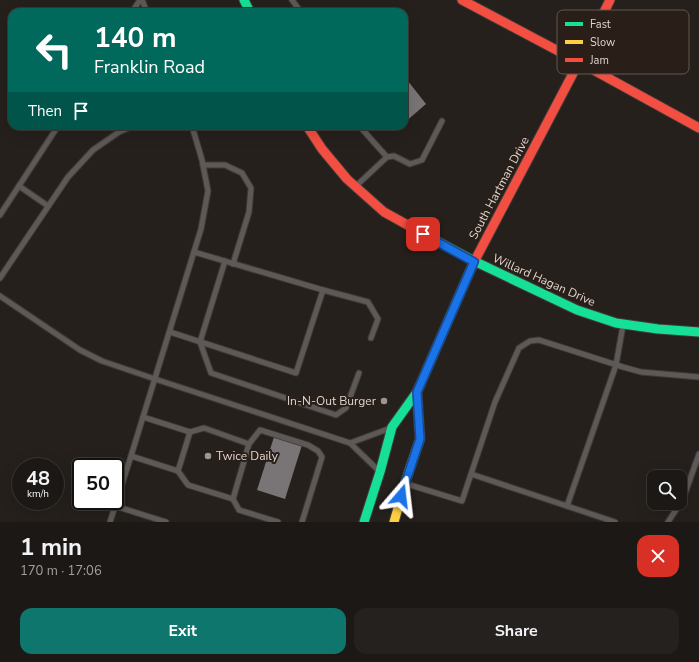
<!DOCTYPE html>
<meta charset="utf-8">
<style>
body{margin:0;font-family:"Nunito Sans",sans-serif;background:#25211e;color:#f1f3f6;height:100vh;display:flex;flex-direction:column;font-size:15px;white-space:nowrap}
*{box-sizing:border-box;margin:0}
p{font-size:13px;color:#a0a0a0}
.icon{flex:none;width:22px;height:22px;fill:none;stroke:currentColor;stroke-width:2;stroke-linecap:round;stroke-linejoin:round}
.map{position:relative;height:522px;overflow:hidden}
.panel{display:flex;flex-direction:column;background:#1c1815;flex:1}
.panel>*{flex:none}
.guide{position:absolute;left:8px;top:8px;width:400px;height:122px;border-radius:12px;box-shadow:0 4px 16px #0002,0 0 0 1px #3a3734;background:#00695c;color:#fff;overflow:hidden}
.fabs{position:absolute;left:647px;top:470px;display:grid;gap:8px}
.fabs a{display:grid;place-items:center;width:40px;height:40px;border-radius:8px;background:#1c1815;box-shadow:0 4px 16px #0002,0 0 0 1px #3a3734;font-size:20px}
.speed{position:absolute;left:12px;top:458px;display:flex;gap:8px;font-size:20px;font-weight:700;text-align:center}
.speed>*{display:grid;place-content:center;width:52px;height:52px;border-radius:50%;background:#1c1815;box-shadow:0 4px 16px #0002,0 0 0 1px #3a3734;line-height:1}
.speed small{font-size:10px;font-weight:400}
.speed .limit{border:2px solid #111;border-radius:6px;background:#fff;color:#111}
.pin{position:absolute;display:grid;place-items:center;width:34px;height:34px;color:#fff;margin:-17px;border-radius:8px;box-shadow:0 2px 6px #0006}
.me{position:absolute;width:44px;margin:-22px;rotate:17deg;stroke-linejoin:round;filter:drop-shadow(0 0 3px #0008)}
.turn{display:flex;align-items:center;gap:14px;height:84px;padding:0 20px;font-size:18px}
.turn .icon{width:52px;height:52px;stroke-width:2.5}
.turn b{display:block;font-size:28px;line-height:34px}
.then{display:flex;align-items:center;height:38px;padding:0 20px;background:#0003;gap:8px;font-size:15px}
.round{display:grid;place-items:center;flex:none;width:42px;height:42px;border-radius:12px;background:#25211e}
.summary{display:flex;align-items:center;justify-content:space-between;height:68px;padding:0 20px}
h1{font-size:24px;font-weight:700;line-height:30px}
.action{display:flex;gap:8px;margin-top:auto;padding:8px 20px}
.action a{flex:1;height:46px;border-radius:12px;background:#0f766e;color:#fff;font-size:16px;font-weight:700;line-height:46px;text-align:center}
.action a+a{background:#25211e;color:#f1f3f6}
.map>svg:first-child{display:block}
</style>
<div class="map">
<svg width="699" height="522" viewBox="0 0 699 522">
<rect width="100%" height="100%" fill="#26201c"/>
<g fill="#797576">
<path d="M 404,76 L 426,104 L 404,123 Z"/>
<path d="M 274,437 L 302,445 L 285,499 L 257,490 Z"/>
</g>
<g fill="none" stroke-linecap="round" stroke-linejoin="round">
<defs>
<g id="lane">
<path d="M 142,0 L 147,12"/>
<path d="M 292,0 L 301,12"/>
<path d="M 132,12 L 140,0"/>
<path d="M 358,126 L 362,129 L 387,157"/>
<path d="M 203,165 L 225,165 L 242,173 L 251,188 L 249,212 L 233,264"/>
<path d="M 19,186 L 48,206"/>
<path d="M 356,186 L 387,157 L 394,156 L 410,164 L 422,160 L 442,121"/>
<path d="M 0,215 L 58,126"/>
<path d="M 225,261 L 200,342 L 211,373 L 336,415 L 346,408 L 359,373"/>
<path d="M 0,278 L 68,177 L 93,150 L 119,132 L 133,126"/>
<path d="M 323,290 L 368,302 L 378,319 L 371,338"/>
<path d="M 0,296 L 80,350 L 102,361 L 155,379 L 350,443 L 378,470"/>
<path d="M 170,332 L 296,373 L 323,290 L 194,252"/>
<path d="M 350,443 L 388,429"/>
<path d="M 249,444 L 260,430 L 308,445 L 318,451 L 322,457 L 302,522"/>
<path d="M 131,456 L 143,417"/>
<path d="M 178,471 L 188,485 L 233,499 L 249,444 L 204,428 L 190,432"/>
<path d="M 471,474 L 495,402 L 519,348 L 530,341 L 539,340 L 623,367 L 641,372 L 699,377"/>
<path d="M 407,484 L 462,501 L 471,474 L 615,522"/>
<path d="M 233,499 L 239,510 L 278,522"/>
<path d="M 115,506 L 166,522"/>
<path d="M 567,506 L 616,365 L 623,325"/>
<path d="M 110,522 L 131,456 L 178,471 L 190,432 L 143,417 L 201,229 L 208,191 L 202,160 L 192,126"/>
<path d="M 668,522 L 683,499 L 699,454"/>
</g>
<g id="fast">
<path d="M 244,0 L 250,12"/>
<path d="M 422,233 L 474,261 L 577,310 L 616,323 L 658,329 L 699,332"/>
<path d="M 364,522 L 380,472 L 392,427 L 417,392 L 473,264"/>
</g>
<path id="slow" d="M 394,522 L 406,480 L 420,439 L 417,392"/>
<g id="jam">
<path d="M 462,0 L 579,62 L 699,128"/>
<path d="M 307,126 L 322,149 L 347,179 L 384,212 L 422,233"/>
<path d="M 473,264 L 579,62 L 610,0"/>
</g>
</defs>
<use href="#lane" stroke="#403b38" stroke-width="7"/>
<use href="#fast" stroke="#403b38" stroke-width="11"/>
<use href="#slow" stroke="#403b38" stroke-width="11"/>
<use href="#jam" stroke="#403b38" stroke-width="11"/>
<use href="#lane" stroke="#5d5956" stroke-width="5"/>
<use href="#fast" stroke="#16e098" stroke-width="9"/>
<use href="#slow" stroke="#ffcf43" stroke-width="9"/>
<use href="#jam" stroke="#f24e42" stroke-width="9"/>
</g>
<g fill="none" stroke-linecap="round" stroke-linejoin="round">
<defs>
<path id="route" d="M 401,496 L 420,439 L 417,392 L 474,262 L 423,234"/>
</defs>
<use href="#route" stroke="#114b97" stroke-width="10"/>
<use href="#route" stroke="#1a73e8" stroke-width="7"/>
</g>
<g fill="#9e9692" stroke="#2a1f18" stroke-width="1.5">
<circle cx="384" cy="401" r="4"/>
<circle cx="208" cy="456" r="4"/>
</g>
<g text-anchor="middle" stroke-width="4" stroke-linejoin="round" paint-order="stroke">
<g font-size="12" fill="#ded6d1" stroke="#2a1f18">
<text transform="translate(499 188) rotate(-62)" y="4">South Hartman Drive</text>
<text transform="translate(544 280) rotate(24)" y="4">Willard Hagan Drive</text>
</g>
<g font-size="12" fill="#ded6d1" stroke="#2a1f18" text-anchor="end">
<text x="376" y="405">In-N-Out Burger</text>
<text x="216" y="460" text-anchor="start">Twice Daily</text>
</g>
</g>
<rect x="557" y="10" width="132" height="64" rx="6" fill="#2a1f18" stroke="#605650" stroke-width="1"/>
<rect x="565" y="22" width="18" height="4" fill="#16e098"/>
<rect x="565" y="40" width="18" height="4" fill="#ffcf43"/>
<rect x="565" y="58" width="18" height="4" fill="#f24e42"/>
<g font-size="11" fill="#ded6d1">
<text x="590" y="28">Fast</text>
<text x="590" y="46">Slow</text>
<text x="590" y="64">Jam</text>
</g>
</svg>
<div class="fabs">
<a><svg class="icon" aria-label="search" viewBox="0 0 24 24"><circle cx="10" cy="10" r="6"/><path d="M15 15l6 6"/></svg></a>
</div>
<div class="speed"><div>48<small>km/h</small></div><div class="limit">50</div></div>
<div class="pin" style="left:423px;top:234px;background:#d93025"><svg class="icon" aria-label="arrive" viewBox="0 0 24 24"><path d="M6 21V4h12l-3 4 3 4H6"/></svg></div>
<svg class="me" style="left:401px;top:496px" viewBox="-20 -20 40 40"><path d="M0-17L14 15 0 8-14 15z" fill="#1a73e8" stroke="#fff" stroke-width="4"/></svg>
<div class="guide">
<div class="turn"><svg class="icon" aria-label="left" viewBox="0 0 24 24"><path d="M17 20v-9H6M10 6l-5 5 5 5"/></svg><div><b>140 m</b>Franklin Road</div></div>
<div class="then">Then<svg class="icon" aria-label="arrive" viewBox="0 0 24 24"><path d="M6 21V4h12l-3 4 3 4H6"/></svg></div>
</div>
</div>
<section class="panel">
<div class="summary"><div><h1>1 min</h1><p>170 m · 17:06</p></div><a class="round" style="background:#d93025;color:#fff"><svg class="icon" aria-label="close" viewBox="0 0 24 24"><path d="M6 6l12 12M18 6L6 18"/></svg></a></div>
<div class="action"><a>Exit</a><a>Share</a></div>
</section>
